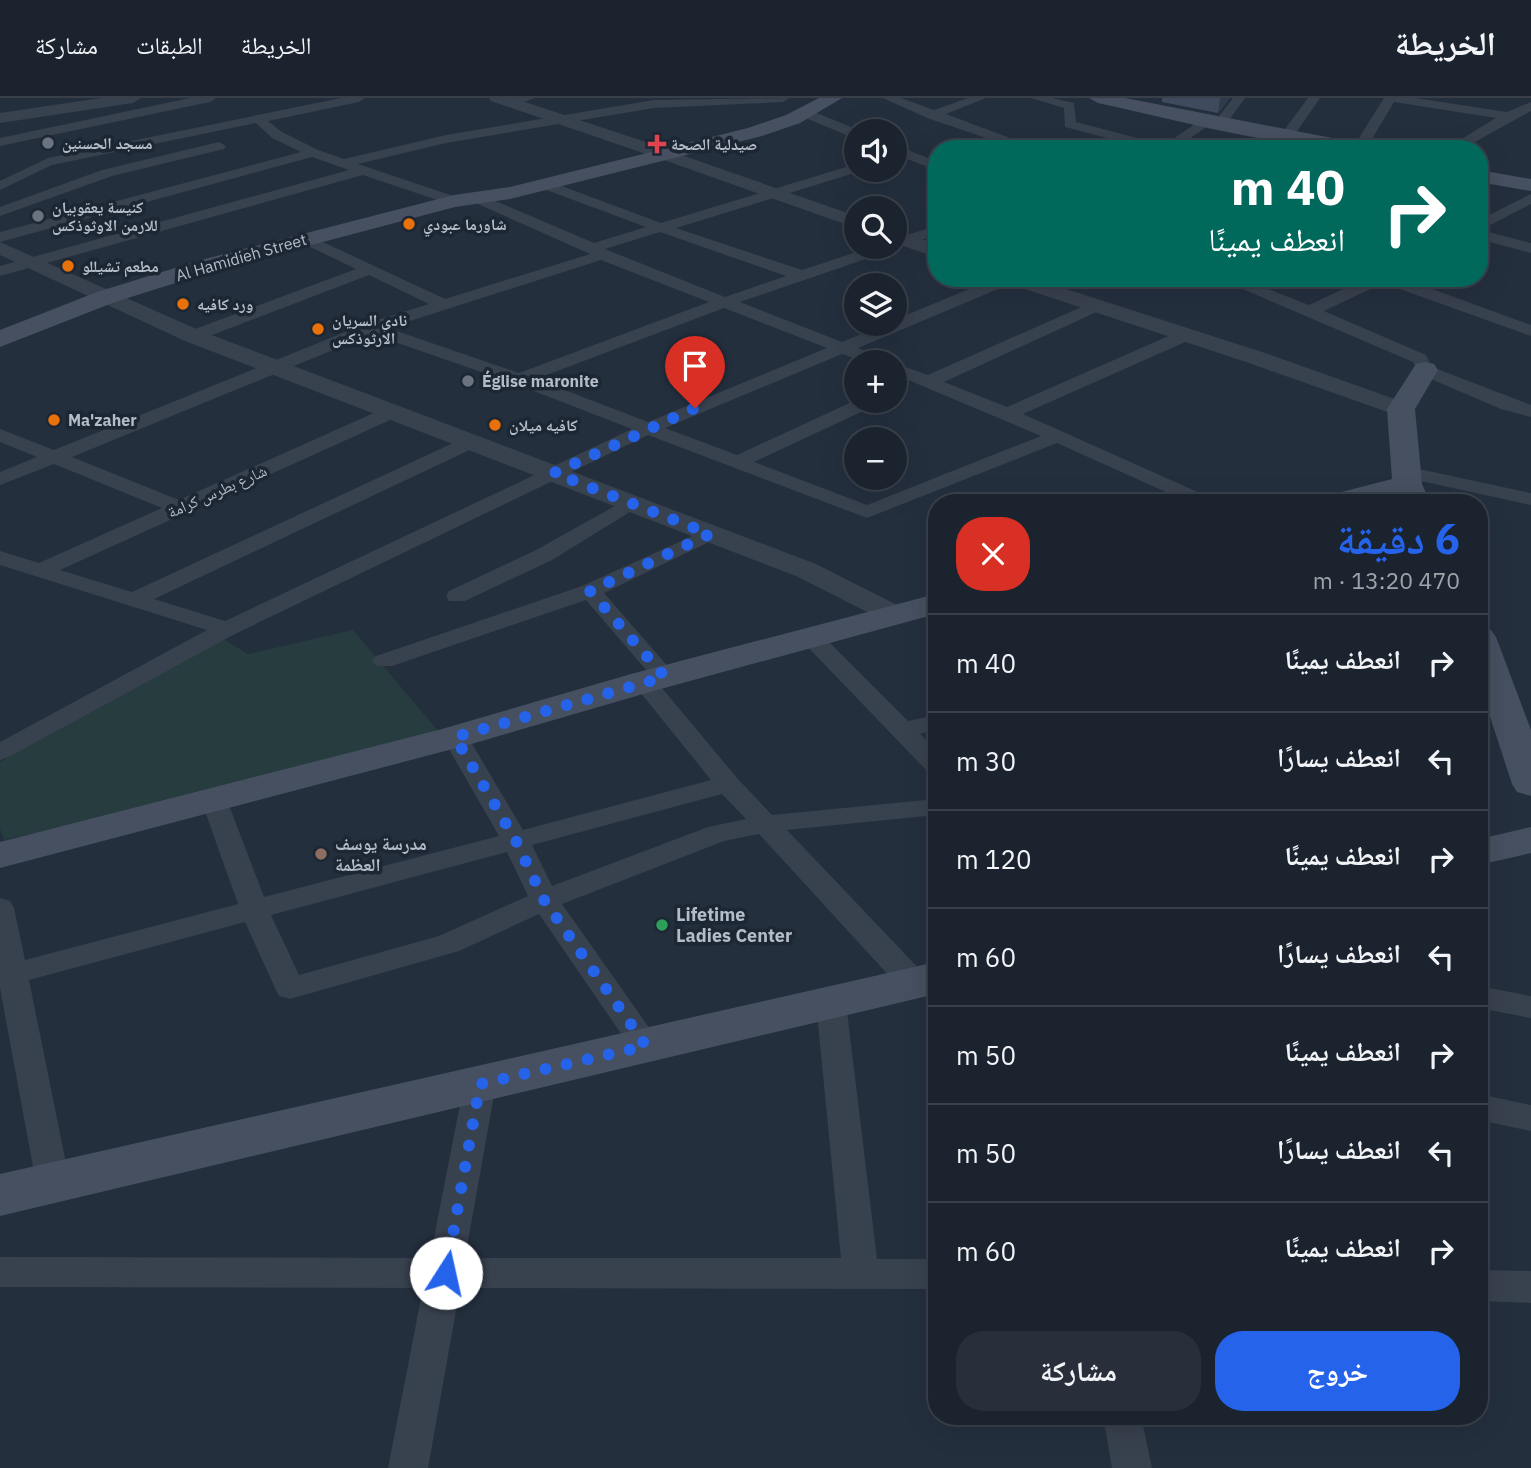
<!DOCTYPE html>
<html lang="ar">
<meta charset="utf-8">
<style>
body{margin:0;font-family:"IBM Plex Sans","Noto Naskh Arabic",sans-serif;background:#282f3a;color:#f1f3f6;direction:rtl;height:100vh;display:flex;flex-direction:column;font-size:26px;white-space:nowrap}
*{box-sizing:border-box;margin:0}
p{font-size:23px;color:#a0a4aa}
.icon{flex:none;width:38px;height:38px;fill:none;stroke:currentColor;stroke-width:2;stroke-linecap:round;stroke-linejoin:round}
.map{position:relative;flex:1;overflow:hidden;direction:ltr}
.drawer{position:absolute;left:928px;top:396px;width:560px;height:931px;display:flex;flex-direction:column;background:#1b232e;border-radius:28px;box-shadow:0 7px 28px #0002,0 0 0 2px #39404a;direction:rtl}
.drawer>*{flex:none}
.hud{position:absolute;left:928px;top:42px;width:560px;height:147px;border-radius:28px;box-shadow:0 7px 28px #0002,0 0 0 2px #39404a;direction:rtl;background:#00695c;color:#fff;overflow:hidden}
.tools{position:absolute;left:844px;top:21px;display:grid;gap:14px}
.tools a{display:grid;place-items:center;width:63px;height:63px;border-radius:50%;background:#1b232e;box-shadow:0 7px 28px #0002,0 0 0 2px #39404a;font-size:35px}
.pin{position:absolute;display:grid;place-items:center;width:60px;height:60px;color:#fff;margin:-72px -30px;border-radius:50% 50% 50% 0;rotate:-45deg;box-shadow:0 0 7px #0007}
.pin .icon{rotate:45deg}
.me{position:absolute;width:77px;margin:-38px;rotate:10deg;stroke-linejoin:round;filter:drop-shadow(0 0 5px #0008)}
.turn{display:flex;align-items:center;gap:24px;height:147px;padding:0 28px;font-size:32px}
.turn .icon{width:91px;height:91px;stroke-width:2.5}
.turn b{display:block;font-size:49px;line-height:60px}
.round{display:grid;place-items:center;flex:none;width:74px;height:74px;border-radius:28px;background:#282f3a}
.summary{display:flex;align-items:center;justify-content:space-between;height:119px;padding:0 28px}
h1{font-size:42px;font-weight:700;line-height:52px;color:#2563eb}
.button{display:flex;gap:14px;margin-top:auto;padding:14px 28px}
.button a{flex:1;height:80px;border-radius:28px;background:#2563eb;color:#fff;font-size:28px;font-weight:700;line-height:80px;text-align:center}
.button a+a{background:#282f3a;color:#f1f3f6}
ul{padding:0;list-style:none}
li{display:flex;align-items:center;gap:21px;height:98px;padding:0 28px;border-top:2px solid #39404a}
li div{flex:1}
li b{display:block;font-size:26px}
li em{font-style:normal}
header{display:flex;align-items:center;gap:42px;box-sizing:border-box;height:98px;padding:0 35px;background:#1b232e;border-bottom:2px solid #39404a}
header strong{font-size:33px}
nav{display:flex;gap:38px;margin-inline-start:auto;font-size:24px}
.map>svg:first-child{display:block}
</style>
<header>
<strong>الخريطة</strong>
<nav><a>الخريطة</a><a>الطبقات</a><a>مشاركة</a></nav>
</header>
<div class="map">
<svg width="1531" height="1370" viewBox="0 0 1531 1370">
<rect width="100%" height="100%" fill="#242f3e"/>
<path fill="#263c3f" d="M 353,532 L 444,640 L 4,742 L 0,731 L 0,664 L 223,541 L 248,556 Z"/>
<g fill="none" stroke-linecap="round" stroke-linejoin="round">
<g fill="#38414e" fill-rule="evenodd">
<path d="M 190,0 L 216,0 L 210,4 L 0,48 L 0,40 Z"/>
<path d="M 341,0 L 365,0 L 359,4 L 268,23 L 282,34 L 318,52 L 344,61 L 446,37 L 654,2 L 789,0 L 783,4 L 654,10 L 446,45 L 358,66 L 459,100 L 461,103 L 459,106 L 449,106 L 363,77 L 0,178 L 0,168 L 349,72 L 312,59 L 0,144 L 0,134 L 301,54 L 272,40 L 256,25 L 52,67 L 0,92 L 0,83 L 48,60 Z"/>
<path d="M 515,0 L 535,0 L 510,9 L 504,5 Z"/>
<path d="M 883,0 L 901,0 L 934,12 L 968,0 L 986,0 L 946,16 L 1039,51 L 1019,51 L 927,20 Z"/>
<path d="M 1031,0 L 1052,0 L 1074,5 L 1076,24 L 1164,47 L 1198,24 L 1208,24 L 1209,27 L 1175,51 L 1149,51 L 1065,29 L 1064,10 Z"/>
<path d="M 1233,0 L 1245,0 L 1224,29 L 1214,29 L 1213,26 Z"/>
<path d="M 1308,0 L 1320,0 L 1291,42 L 1281,42 L 1279,39 Z"/>
<path d="M 1384,0 L 1415,0 L 1507,14 L 1531,4 L 1531,13 L 1462,51 L 1445,51 L 1496,20 L 1394,4 L 1366,51 L 1352,51 Z"/>
<path d="M 805,11 L 809,12 L 861,33 L 856,33 L 856,40 L 851,39 L 801,18 L 799,15 Z"/>
<path d="M 219,44 L 226,48 L 224,51 L 112,78 L 0,118 L 0,109 L 102,72 Z"/>
<path d="M 894,47 L 936,63 L 936,72 L 894,56 Z"/>
<path d="M 856,66 L 856,72 L 861,73 L 676,130 L 802,172 L 872,149 L 894,149 L 894,141 L 936,128 L 936,137 L 740,204 L 842,244 L 886,226 L 894,226 L 894,222 L 996,180 L 1019,180 L 1017,183 L 858,250 L 885,260 L 888,264 L 864,264 L 842,256 L 665,330 L 737,357 L 856,302 L 878,303 L 876,307 L 754,364 L 867,407 L 1041,338 L 894,276 L 894,265 L 928,277 L 1095,203 L 1101,204 L 1103,208 L 1101,212 L 944,284 L 1007,309 L 1180,233 L 1192,233 L 1195,237 L 1192,241 L 1023,316 L 1211,400 L 1214,404 L 1188,404 L 1057,345 L 867,420 L 648,337 L 235,536 L 9,659 L 0,662 L 0,644 L 207,532 L 0,467 L 0,453 L 39,465 L 162,410 L 54,366 L 0,387 L 0,374 L 37,359 L 0,344 L 0,331 L 54,352 L 365,226 L 429,206 L 369,177 L 199,242 L 187,242 L 184,238 L 187,234 L 356,171 L 300,144 L 297,141 L 300,138 L 310,138 L 445,201 L 590,156 L 469,102 L 467,99 L 469,96 L 479,96 L 594,145 L 646,129 L 541,90 L 541,84 L 551,84 L 661,125 ZM 660,134 L 786,178 L 725,199 L 605,151 ZM 601,162 L 709,204 L 519,275 L 388,230 ZM 724,210 L 827,250 L 648,324 L 536,281 ZM 372,236 L 513,285 L 632,331 L 225,523 L 154,501 L 478,348 L 481,344 L 478,340 L 464,340 L 132,494 L 60,472 L 399,318 L 401,314 L 392,308 L 385,310 L 179,402 L 72,359 Z"/>
<path d="M 1531,96 L 1531,106 L 1481,132 L 1531,145 L 1531,155 L 1479,141 L 1479,122 Z"/>
<path d="M 1217,180 L 1240,180 L 1309,207 L 1367,180 L 1402,180 L 1531,227 L 1531,238 L 1383,185 L 1324,213 L 1426,257 L 1432,269 L 1531,307 L 1531,319 L 1501,311 L 1419,276 L 1413,264 Z"/>
<path d="M 1405,368 L 1531,395 L 1531,407 L 1398,378 L 1395,374 L 1398,370 Z"/>
<path d="M 631,399 L 638,401 L 641,405 L 638,409 L 552,462 L 465,503 L 449,503 L 446,498 L 449,493 L 536,452 Z"/>
<path d="M 710,430 L 717,432 L 721,436 L 717,440 L 604,495 L 677,579 L 674,584 L 657,584 L 737,680 L 772,717 L 936,701 L 936,717 L 787,732 L 925,877 L 929,885 L 925,893 L 914,896 L 903,893 L 759,736 L 724,743 L 562,806 L 662,948 L 657,956 L 646,960 L 635,956 L 539,816 L 459,853 L 290,901 L 279,898 L 275,890 L 245,824 L 29,882 L 70,1085 L 65,1095 L 53,1099 L 41,1095 L 36,1085 L 0,890 L 0,800 L 10,803 L 14,810 L 25,862 L 238,806 L 201,702 L 205,696 L 214,694 L 223,696 L 227,702 L 264,799 L 499,738 L 442,639 L 446,634 L 455,631 L 464,634 L 468,639 L 523,732 L 711,682 L 632,584 L 635,579 L 652,579 L 586,502 L 392,568 L 376,568 L 372,563 L 376,558 L 582,488 ZM 722,696 L 746,721 L 708,729 L 552,788 L 532,747 ZM 507,754 L 528,798 L 439,838 L 299,877 L 271,817 Z"/>
<path d="M 811,532 L 819,534 L 908,623 L 936,617 L 936,631 L 920,636 L 936,652 L 936,675 L 927,673 L 803,544 L 799,539 L 803,534 Z"/>
<path d="M 1479,888 L 1531,898 L 1531,920 L 1479,910 Z"/>
<path d="M 831,894 L 842,897 L 846,905 L 877,1161 L 936,1161 L 936,1191 L 460,1190 L 428,1370 L 388,1370 L 423,1190 L 0,1189 L 0,1159 L 430,1160 L 464,986 L 469,977 L 480,974 L 491,977 L 496,986 L 465,1160 L 841,1160 L 816,905 L 820,897 Z"/>
<path d="M 1479,996 L 1531,1007 L 1531,1033 L 1479,1022 Z"/>
<path d="M 1479,1172 L 1531,1173 L 1531,1205 L 1479,1203 Z"/>
<path d="M 1103,1318 L 1141,1318 L 1152,1370 L 1112,1370 Z"/>
</g>
<g fill="#38414e" fill-rule="evenodd">
<path d="M 101,0 L 141,0 L 133,5 L 0,25 L 0,15 Z"/>
<path d="M 489,0 L 513,0 L 658,48 L 661,52 L 658,56 L 646,56 L 491,3 Z"/>
<path d="M 667,52 L 856,118 L 856,130 L 661,61 L 658,57 Z"/>
<path d="M 894,132 L 936,146 L 936,159 L 894,145 Z"/>
<path d="M 0,144 L 201,233 L 816,466 L 903,510 L 907,516 L 903,522 L 893,525 L 883,522 L 796,478 L 185,243 L 0,157 Z"/>
<path d="M 1001,180 L 1032,180 L 1262,254 L 1409,306 L 1413,311 L 1409,316 L 1393,316 L 1246,264 L 1004,184 Z"/>
</g>
<g fill="#465061" fill-rule="evenodd">
<path d="M 819,0 L 842,0 L 800,25 L 762,38 L 510,101 L 455,109 L 217,172 L 115,204 L 0,249 L 0,232 L 97,194 L 201,162 L 454,97 L 510,89 L 748,30 L 786,17 Z"/>
<path d="M 1089,0 L 1125,0 L 1358,45 L 1368,51 C 1277,51 1187,24 1098,5 Z"/>
<path d="M 1479,72 L 1531,81 L 1531,93 L 1479,84 Z"/>
<path d="M 1425,264 L 1434,266 L 1438,272 L 1415,311 L 1422,386 L 1430,404 L 1400,404 L 1397,398 L 1371,404 L 1322,404 L 1326,398 L 1392,381 L 1387,311 L 1416,266 Z"/>
<path d="M 936,496 L 936,516 L 657,592 L 468,647 L 0,770 L 0,744 L 442,631 L 631,576 Z"/>
<path d="M 1479,529 L 1491,532 L 1496,539 L 1531,632 L 1531,698 L 1517,694 L 1512,686 L 1479,585 Z"/>
<path d="M 1531,729 L 1531,755 L 1479,767 L 1479,741 Z"/>
<path d="M 936,864 L 936,896 L 0,1118 L 0,1076 Z"/>
</g>
</g>
<path fill="#3f4b5c" d="M 1162,0 L 1230,0 L 1218,15 L 1162,4 Z"/>
<path fill="#2f3b4b" d="M 1220,0 L 1230,0 L 1218,15 Z"/>
<g fill="none" stroke-linecap="round" stroke-linejoin="round">
<path stroke="#2563eb" stroke-width="12" stroke-dasharray="0 21.6" d="M 446,1175 L 480,986 L 646,948 L 544,802 L 516,743 L 455,639 L 665,579 L 590,493 L 710,436 L 554,375 L 695,310"/>
</g>
<g fill="#6b7280" stroke="#1d2633" stroke-width="2.5">
<circle cx="48" cy="45" r="7"/>
<circle cx="38" cy="118" r="7"/>
<circle cx="468" cy="283" r="7"/>
</g>
<path fill="#e0444e" stroke="#1d2633" stroke-width="2.5" d="M653.5 35.5h7v7h7v7h-7v7h-7v-7h-7v-7h7z"/>
<g fill="#e8710a" stroke="#1d2633" stroke-width="2.5">
<circle cx="409" cy="126" r="7"/>
<circle cx="68" cy="168" r="7"/>
<circle cx="183" cy="206" r="7"/>
<circle cx="318" cy="231" r="7"/>
<circle cx="54" cy="322" r="7"/>
<circle cx="495" cy="327" r="7"/>
</g>
<circle fill="#8d6e63" stroke="#1d2633" stroke-width="2.5" cx="321" cy="756" r="7"/>
<circle fill="#2e9e5b" stroke="#1d2633" stroke-width="2.5" cx="662" cy="827" r="7"/>
<g text-anchor="middle" stroke-width="7" stroke-linejoin="round" paint-order="stroke">
<g font-size="16" font-weight="bold" fill="#b4bcc9" stroke="#1d2633" text-anchor="start">
<text x="62" y="51">مسجد الحسنين</text>
<text x="671" y="52">صيدلية الصحة</text>
<text x="52" y="115">كنيسة يعقوبيان<tspan x="52" dy="18">للارمن الاوثوذكس</tspan></text>
<text x="423" y="132">شاورما عبودي</text>
<text x="82" y="174">مطعم تشيللو</text>
<text x="197" y="212">ورد كافيه</text>
<text x="332" y="228">نادي السريان<tspan x="332" dy="18">الارثوذكس</tspan></text>
<text x="482" y="289">Église maronite</text>
<text x="68" y="328">Ma'zaher</text>
<text x="509" y="333">كافيه ميلان</text>
</g>
<g font-size="16" fill="#b4bcc9" stroke="#1d2633">
<text transform="translate(241 159) rotate(-16)" y="6">Al Hamidieh Street</text>
<text transform="translate(217 393) rotate(-24)" y="6">شارع بطرس كرامة</text>
</g>
<g font-size="18" font-weight="bold" fill="#b4bcc9" stroke="#1d2633" text-anchor="start">
<text x="335" y="752">مدرسة يوسف<tspan x="335" dy="21">العظمة</tspan></text>
<text x="676" y="823">Lifetime<tspan x="676" dy="21">Ladies Center</tspan></text>
</g>
</g>
</svg>
<div class="tools">
<a><svg class="icon" aria-label="sound" viewBox="0 0 24 24"><path d="M4 9h4l5-4v14l-5-4H4zM17 9q2 3 0 6"/></svg></a>
<a><svg class="icon" aria-label="search" viewBox="0 0 24 24"><circle cx="10" cy="10" r="6"/><path d="M15 15l6 6"/></svg></a>
<a><svg class="icon" aria-label="layers" viewBox="0 0 24 24"><path d="M12 4l9 5-9 5-9-5zM3 14l9 5 9-5"/></svg></a>
<a>+</a>
<a>−</a>
</div>
<div class="pin" style="left:695px;top:310px;background:#d93025"><svg class="icon" aria-label="arrive" viewBox="0 0 24 24"><path d="M6 21V4h12l-3 4 3 4H6"/></svg></div>
<svg class="me" style="left:446px;top:1175px" viewBox="-20 -20 40 40"><circle r="19" fill="#fff"/><path d="M0-13L10 11 0 6-10 11z" fill="#2563eb"/></svg>
<div class="hud">
<div class="turn"><svg class="icon" aria-label="right" viewBox="0 0 24 24"><path d="M7 20v-9h11M14 6l5 5-5 5"/></svg><div><b>40 m</b>انعطف يمينًا</div></div>
</div>
<section class="drawer">
<div class="summary"><div><h1>6 دقيقة</h1><p>470 m · 13:20</p></div><a class="round" style="background:#d93025;color:#fff"><svg class="icon" aria-label="close" viewBox="0 0 24 24"><path d="M6 6l12 12M18 6L6 18"/></svg></a></div>
<ul>
<li><svg class="icon" aria-label="right" viewBox="0 0 24 24"><path d="M7 20v-9h11M14 6l5 5-5 5"/></svg><div><b>انعطف يمينًا</b></div><em>40 m</em></li>
<li><svg class="icon" aria-label="left" viewBox="0 0 24 24"><path d="M17 20v-9H6M10 6l-5 5 5 5"/></svg><div><b>انعطف يسارًا</b></div><em>30 m</em></li>
<li><svg class="icon" aria-label="right" viewBox="0 0 24 24"><path d="M7 20v-9h11M14 6l5 5-5 5"/></svg><div><b>انعطف يمينًا</b></div><em>120 m</em></li>
<li><svg class="icon" aria-label="left" viewBox="0 0 24 24"><path d="M17 20v-9H6M10 6l-5 5 5 5"/></svg><div><b>انعطف يسارًا</b></div><em>60 m</em></li>
<li><svg class="icon" aria-label="right" viewBox="0 0 24 24"><path d="M7 20v-9h11M14 6l5 5-5 5"/></svg><div><b>انعطف يمينًا</b></div><em>50 m</em></li>
<li><svg class="icon" aria-label="left" viewBox="0 0 24 24"><path d="M17 20v-9H6M10 6l-5 5 5 5"/></svg><div><b>انعطف يسارًا</b></div><em>50 m</em></li>
<li><svg class="icon" aria-label="right" viewBox="0 0 24 24"><path d="M7 20v-9h11M14 6l5 5-5 5"/></svg><div><b>انعطف يمينًا</b></div><em>60 m</em></li>
</ul>
<div class="button"><a>خروج</a><a>مشاركة</a></div>
</section>
</div>
